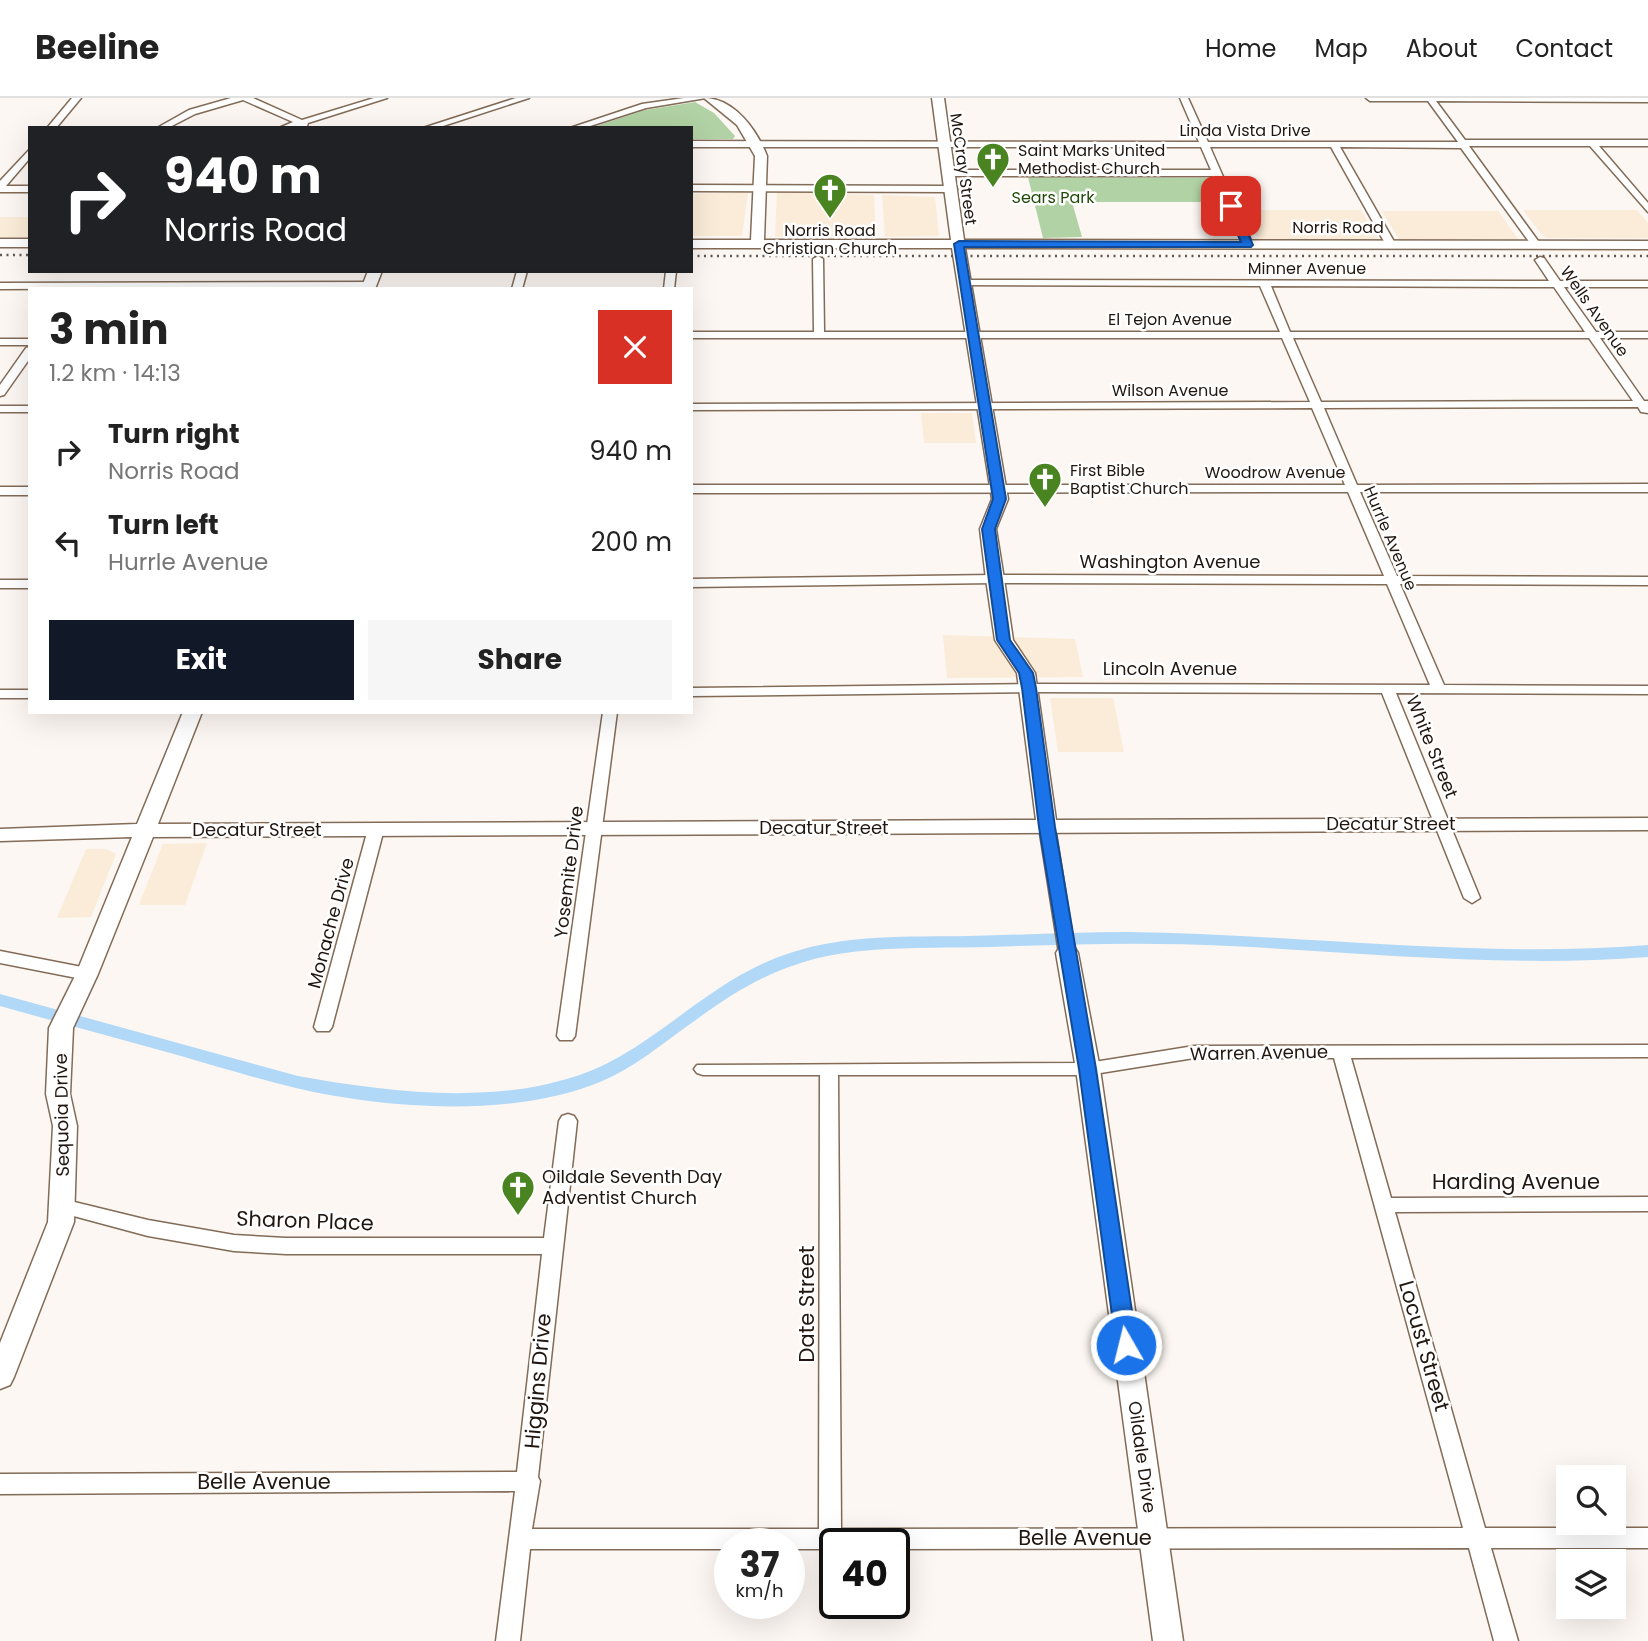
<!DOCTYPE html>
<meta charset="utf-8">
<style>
body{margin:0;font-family:Poppins,sans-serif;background:#f6f6f6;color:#222;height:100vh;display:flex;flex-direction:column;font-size:26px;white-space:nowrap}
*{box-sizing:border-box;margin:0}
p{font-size:23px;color:#767676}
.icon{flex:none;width:38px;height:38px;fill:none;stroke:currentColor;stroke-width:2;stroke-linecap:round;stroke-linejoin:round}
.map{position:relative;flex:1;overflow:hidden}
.side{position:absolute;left:28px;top:189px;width:665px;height:427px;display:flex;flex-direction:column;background:#fff;border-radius:0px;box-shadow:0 7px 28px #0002}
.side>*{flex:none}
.banner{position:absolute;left:28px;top:28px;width:665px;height:147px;border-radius:0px;box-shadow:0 7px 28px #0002;background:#202124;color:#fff;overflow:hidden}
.tools{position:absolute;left:1556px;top:1367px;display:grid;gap:14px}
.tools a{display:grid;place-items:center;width:70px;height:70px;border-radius:0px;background:#fff;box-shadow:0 7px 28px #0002;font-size:35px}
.speed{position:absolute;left:714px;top:1430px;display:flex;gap:14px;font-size:35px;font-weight:700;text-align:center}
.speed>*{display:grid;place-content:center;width:91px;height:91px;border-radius:50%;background:#fff;box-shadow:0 7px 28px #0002;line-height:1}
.speed small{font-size:18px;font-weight:400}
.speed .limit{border:4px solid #111;border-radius:10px;background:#fff;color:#111}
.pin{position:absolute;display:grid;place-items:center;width:60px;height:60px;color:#fff;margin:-30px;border-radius:14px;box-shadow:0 4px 10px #0006}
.me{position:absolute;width:77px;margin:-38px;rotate:352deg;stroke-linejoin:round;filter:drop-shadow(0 0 5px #0008)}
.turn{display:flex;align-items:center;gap:24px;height:147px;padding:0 21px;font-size:32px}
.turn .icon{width:91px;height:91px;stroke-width:2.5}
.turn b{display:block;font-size:49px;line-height:60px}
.round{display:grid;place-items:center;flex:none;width:74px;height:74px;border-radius:0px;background:#f6f6f6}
.headline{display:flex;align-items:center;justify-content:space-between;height:119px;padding:0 21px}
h1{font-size:42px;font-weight:700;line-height:52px}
.button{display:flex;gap:14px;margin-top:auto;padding:14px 21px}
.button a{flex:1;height:80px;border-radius:0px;background:#111827;color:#fff;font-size:28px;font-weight:700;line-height:80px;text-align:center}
.button a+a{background:#f6f6f6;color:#222}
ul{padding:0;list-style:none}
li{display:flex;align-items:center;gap:21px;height:91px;padding:0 21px}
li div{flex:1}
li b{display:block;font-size:26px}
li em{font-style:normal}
header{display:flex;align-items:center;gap:42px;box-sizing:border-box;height:98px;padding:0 35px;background:#fff;border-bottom:2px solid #e0e0e0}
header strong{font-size:33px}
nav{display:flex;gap:38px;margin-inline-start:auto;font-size:24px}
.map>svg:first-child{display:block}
</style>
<header>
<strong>Beeline</strong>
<nav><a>Home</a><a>Map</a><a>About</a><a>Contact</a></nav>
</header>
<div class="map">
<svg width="1648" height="1543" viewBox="0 0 1648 1543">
<rect width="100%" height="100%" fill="#fcf7f2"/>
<g fill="#faecd8">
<path d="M 748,94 L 742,138 L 691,138 L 691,96 Z"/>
<path d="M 777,94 L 874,97 L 876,139 L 775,139 Z"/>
<path d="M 882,97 L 935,99 L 939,138 L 885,139 Z"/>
<path d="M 1245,112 L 1361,112 L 1378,141 L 1258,141 Z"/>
<path d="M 1523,112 L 1637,112 L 1648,125 L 1648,140 L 1547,140 L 1543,138 Z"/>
<path d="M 1382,113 L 1498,113 L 1518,141 L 1399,141 Z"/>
<rect x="0" y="119" width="30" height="20"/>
<path d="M 921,315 L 972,315 L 976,345 L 924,345 Z"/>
<path d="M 943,537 L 1075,541 L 1083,579 L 947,580 Z"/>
<path d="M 1050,600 L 1113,600 L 1124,654 L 1058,654 Z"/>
<path d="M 207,745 L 185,807 L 139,807 L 163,746 Z"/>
<path d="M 86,751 L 106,751 L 116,756 L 91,819 L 57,820 Z"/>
</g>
<g fill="#b1d2a4">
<path d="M 695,4 L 714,15 L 735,38 L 733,41 L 691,41 L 691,30 L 590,30 L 645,12 Z"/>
<path d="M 1028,79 L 1206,80 L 1218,109 L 1207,104 L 1072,104 L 1082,139 L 1043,140 Z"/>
</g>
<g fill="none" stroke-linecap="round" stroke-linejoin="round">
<path fill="#b1d8f7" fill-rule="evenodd" d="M 1127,834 C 1301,836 1474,861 1648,847 L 1648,859 C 1509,870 1369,855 1230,848 C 1150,844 1071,846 991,849 C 951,850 911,849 872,852 C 799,857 751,881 693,924 C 663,945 634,970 600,984 C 513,1020 386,1011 296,990 C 258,981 219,969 181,958 C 121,941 60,925 0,908 L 0,896 L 298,978 C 398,996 527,1012 619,959 C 678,925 724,876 790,855 C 847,836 909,839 968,838 C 1021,837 1074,834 1127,834 Z"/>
<defs>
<g id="street">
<path d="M 72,0 L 81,0 L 56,30 L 47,30 Z"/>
<path d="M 231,0 L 253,0 L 302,22 L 374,0 L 387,0 L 308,25 L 307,28 L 279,30 L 293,24 L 243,2 L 195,16 L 168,30 L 157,30 L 189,12 Z"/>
<path d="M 516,0 L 529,0 L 437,30 L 423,30 Z"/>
<path d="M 684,0 L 706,0 L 646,10 L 584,30 L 570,30 L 642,6 Z"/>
<path d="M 1180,0 L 1188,0 L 1208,44 L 1458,44 L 1428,3 L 1370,3 L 1366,0 L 1648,0 L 1648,4 L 1436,3 L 1465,42 L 1648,42 L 1648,48 L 1599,48 L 1648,105 L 1648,114 L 1590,48 L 1469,48 L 1541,147 L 1536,150 L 1533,149 L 1461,50 L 1340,49 L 1396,147 L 1391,150 L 1386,147 L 1331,49 L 1210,49 L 1253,147 L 1248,150 L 1243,147 L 1213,78 L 950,78 L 945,75 L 950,72 L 1211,72 L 1201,49 L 691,49 L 691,43 L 1199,44 Z"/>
<path d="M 30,51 L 30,60 L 6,88 L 30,88 L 30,94 L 0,94 L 0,83 Z"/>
<path d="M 691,87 L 952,88 L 957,91 L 952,94 L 691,93 Z"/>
<path d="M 818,158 L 823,161 L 824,234 L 1280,234 L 1260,188 L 963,187 L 962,185 L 967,182 L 1549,183 L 1535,162 L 1540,159 L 1544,160 L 1560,183 L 1648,183 L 1648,189 L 1564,189 L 1596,234 L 1648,234 L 1648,240 L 1600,240 L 1644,303 L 1648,303 L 1648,315 L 1641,314 L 1638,309 L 1324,310 L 1357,387 L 1648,386 L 1648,394 L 1360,394 L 1397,478 L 1648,479 L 1648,487 L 1400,486 L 1444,587 L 1648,588 L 1648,596 L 1396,595 L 1480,800 L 1472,805 L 1464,800 L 1382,595 L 1029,594 L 691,598 L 691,590 L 1029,586 L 1430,587 L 1387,486 L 995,485 L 691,489 L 691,481 L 995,477 L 1384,478 L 1348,394 L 691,395 L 691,387 L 1345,387 L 1312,310 L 691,312 L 691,306 L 1310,304 L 1282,240 L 691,240 L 691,234 L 814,234 L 813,161 ZM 1271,188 L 1554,189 L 1585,234 L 1290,234 ZM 1293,240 L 1589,240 L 1633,303 L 1321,304 Z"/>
<path d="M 517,173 L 527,173 L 522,191 L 512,191 Z"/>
<path d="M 666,173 L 676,173 L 674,191 L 664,191 Z"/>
<path d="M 370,184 L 375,187 L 374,189 L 0,191 L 0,185 Z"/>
<rect x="0" y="241" width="30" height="6"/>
<path d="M 30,249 L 30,260 L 4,297 L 0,298 L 0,287 L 26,250 Z"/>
<rect x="0" y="308" width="30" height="6"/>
<rect x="0" y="389" width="30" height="8"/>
<rect x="0" y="482" width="30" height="8"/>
<rect x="0" y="592" width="30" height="8"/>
<path d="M 603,614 L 617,614 L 575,938 L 572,942 L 560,942 L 557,938 Z"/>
<path d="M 1047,724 L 1055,729 L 1075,855 L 1067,861 L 1059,855 L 1039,729 Z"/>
<path d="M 376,726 L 384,731 L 332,929 L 329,933 L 317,933 L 314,929 L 368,731 Z"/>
<path d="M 0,853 L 87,870 L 95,876 L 87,882 L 0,865 Z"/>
<path d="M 1648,947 L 1648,959 L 1351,960 L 1391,1100 L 1648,1099 L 1648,1113 L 1395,1114 L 1485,1430 L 1648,1430 L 1648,1450 L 1491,1450 L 1518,1543 L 1494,1543 L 1469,1450 L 894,1451 L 894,1446 L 835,1446 L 835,1451 L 789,1451 L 789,1446 L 730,1446 L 730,1451 L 530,1451 L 520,1543 L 496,1543 L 515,1393 L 0,1396 L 0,1376 L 517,1374 L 542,1156 L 286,1156 L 234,1153 L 148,1138 L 55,1113 L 53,1108 L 55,1103 L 62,1101 L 148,1122 L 234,1137 L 286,1140 L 544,1140 L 559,1023 L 562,1018 L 568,1016 L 574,1018 L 577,1023 L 538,1379 L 540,1383 L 532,1431 L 819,1431 L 820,977 L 703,977 L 697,975 L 694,971 L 697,967 L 1088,965 L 1194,948 ZM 1194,960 L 1334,960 L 1463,1430 L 841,1431 L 838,977 L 1088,977 Z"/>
</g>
<g id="secondary">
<path d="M 704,0 C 734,0 757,32 767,58 L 764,142 L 951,142 L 932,0 L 944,0 L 964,142 L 1648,143 L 1648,151 L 965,150 L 1008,401 L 996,431 L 1004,481 L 1013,542 L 1035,575 L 1056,722 L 1648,720 L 1648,732 L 153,739 L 98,876 L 73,930 L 70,996 L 77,1028 L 74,1124 L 14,1279 L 10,1287 L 0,1291 L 0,1245 L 48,1124 L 53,1028 L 46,996 L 49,930 L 76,876 L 132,739 L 0,743 L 0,731 L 137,726 L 183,614 L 202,614 L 158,726 L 1036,722 L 1017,575 L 995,542 L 986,481 L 980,431 L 992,401 L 952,150 L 691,150 L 691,142 L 751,142 L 755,58 L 737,27 Z"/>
<rect x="0" y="141" width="30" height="8"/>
<path d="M 368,173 L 382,173 L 375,191 L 361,191 Z"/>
<path d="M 1067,848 L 1075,850 L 1078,855 L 1100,971 L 1183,1543 L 1153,1543 L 1076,971 L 1056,855 L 1059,850 Z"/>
</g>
</defs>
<use href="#street" stroke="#826b57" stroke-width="3"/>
<use href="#secondary" stroke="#826b57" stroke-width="3"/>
<use href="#street" fill="#fff" fill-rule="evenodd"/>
<use href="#secondary" fill="#fff" fill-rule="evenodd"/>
<g stroke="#615852" stroke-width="2.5" stroke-dasharray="2 4.5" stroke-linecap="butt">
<path d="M 0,157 L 30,157"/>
<path d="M 691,158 L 1648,158"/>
</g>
</g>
<path fill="#1a73e8" stroke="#114b97" stroke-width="2" d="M 1231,105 L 1236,108 L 1253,147 L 1251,149 L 964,149 L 1006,401 L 995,431 L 1010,542 L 1033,575 L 1036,590 L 1055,729 L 1096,971 L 1137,1247 L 1134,1253 L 1126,1255 L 1119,1253 L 1116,1247 L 1079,971 L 1039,729 L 1022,590 L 1019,575 L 997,542 L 982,431 L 993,401 L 954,146 L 959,143 L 1241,144 L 1226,108 Z"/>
<defs>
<symbol id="church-pin" viewBox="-11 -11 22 30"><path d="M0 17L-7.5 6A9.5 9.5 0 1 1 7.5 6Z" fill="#498421" stroke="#fff"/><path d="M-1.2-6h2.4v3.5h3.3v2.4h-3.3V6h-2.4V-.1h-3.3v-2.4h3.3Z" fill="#fff"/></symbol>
</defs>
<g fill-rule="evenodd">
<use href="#church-pin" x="974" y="42" width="38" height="52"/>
<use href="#church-pin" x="811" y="73" width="38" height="52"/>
<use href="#church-pin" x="1026" y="362" width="38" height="52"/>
<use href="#church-pin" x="499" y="1070" width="38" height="52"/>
</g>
<g text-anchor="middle" stroke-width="5" stroke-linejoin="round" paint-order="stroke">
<g font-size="16" fill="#211710" stroke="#fff">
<text x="1245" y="38">Linda Vista Drive</text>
<text transform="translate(964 71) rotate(82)" y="6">McCray Street</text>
<text x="1338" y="135">Norris Road</text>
<text x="1307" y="176">Minner Avenue</text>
<text transform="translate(1595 213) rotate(55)" y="6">Wells Avenue</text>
<text x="1170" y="227">El Tejon Avenue</text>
<text x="1170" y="298">Wilson Avenue</text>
<text x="1275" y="380">Woodrow Avenue</text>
<text transform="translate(1391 440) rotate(67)" y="6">Hurrle Avenue</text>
</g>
<g font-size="16" fill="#211710" stroke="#fff" text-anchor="start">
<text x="1018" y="58">Saint Marks United<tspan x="1018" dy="18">Methodist Church</tspan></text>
<text x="830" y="138" text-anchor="middle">Norris Road<tspan x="830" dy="18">Christian Church</tspan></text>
<text x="1070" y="378">First Bible<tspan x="1070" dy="18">Baptist Church</tspan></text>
</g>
<g font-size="16" fill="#214a08" stroke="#fff">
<text x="1053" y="105">Sears Park</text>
</g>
<g font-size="18" fill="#211710" stroke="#fff">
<text x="1170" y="470">Washington Avenue</text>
<text x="1170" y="577">Lincoln Avenue</text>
<text transform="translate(1432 649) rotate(68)" y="6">White Street</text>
<text x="1391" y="732">Decatur Street</text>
<text x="824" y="736">Decatur Street</text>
<text x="257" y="738">Decatur Street</text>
<text transform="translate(569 774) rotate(-83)" y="6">Yosemite Drive</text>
<text transform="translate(331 825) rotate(-75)" y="6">Monache Drive</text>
<text transform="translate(1259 955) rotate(-1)" y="6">Warren Avenue</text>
<text transform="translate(62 1017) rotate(-91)" y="6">Sequoia Drive</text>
<text transform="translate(1142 1359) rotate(82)" y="6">Oildale Drive</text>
</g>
<g font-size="18" fill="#211710" stroke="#fff" text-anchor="start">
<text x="542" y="1085">Oildale Seventh Day<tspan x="542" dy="21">Adventist Church</tspan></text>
</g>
<g font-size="21" fill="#211710" stroke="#fff">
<text x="1516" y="1091">Harding Avenue</text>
<text transform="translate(305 1123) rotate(2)" y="7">Sharon Place</text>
<text transform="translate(807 1206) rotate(-90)" y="7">Date Street</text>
<text transform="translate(1424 1248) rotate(74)" y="7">Locust Street</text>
<text transform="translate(538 1283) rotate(-85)" y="7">Higgins Drive</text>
<text x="264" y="1391">Belle Avenue</text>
<text x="1085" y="1447">Belle Avenue</text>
</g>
</g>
</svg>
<div class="tools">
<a><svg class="icon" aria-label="search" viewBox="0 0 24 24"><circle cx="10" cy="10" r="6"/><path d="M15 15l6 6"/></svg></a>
<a><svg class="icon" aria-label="layers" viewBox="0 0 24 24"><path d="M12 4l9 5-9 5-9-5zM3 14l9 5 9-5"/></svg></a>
</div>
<div class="speed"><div>37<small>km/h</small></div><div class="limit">40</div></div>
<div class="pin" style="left:1231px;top:108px;background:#d93025"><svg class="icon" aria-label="arrive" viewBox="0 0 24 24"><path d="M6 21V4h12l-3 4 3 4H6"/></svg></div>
<svg class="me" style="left:1126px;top:1247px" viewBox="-20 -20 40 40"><circle r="17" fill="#1a73e8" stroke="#fff" stroke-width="3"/><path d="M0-11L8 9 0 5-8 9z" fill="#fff"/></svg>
<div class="banner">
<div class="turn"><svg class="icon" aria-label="right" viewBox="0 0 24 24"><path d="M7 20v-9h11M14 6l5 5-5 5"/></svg><div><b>940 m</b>Norris Road</div></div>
</div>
<section class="side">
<div class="headline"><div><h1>3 min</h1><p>1.2 km · 14:13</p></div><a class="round" style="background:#d93025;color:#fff"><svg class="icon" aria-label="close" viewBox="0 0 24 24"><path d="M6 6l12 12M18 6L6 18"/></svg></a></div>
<ul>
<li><svg class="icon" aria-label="right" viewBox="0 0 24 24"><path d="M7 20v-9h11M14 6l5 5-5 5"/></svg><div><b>Turn right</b><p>Norris Road</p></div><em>940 m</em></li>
<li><svg class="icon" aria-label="left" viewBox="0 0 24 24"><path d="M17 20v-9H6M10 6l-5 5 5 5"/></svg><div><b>Turn left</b><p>Hurrle Avenue</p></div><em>200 m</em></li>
</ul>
<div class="button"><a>Exit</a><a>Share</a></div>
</section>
</div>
